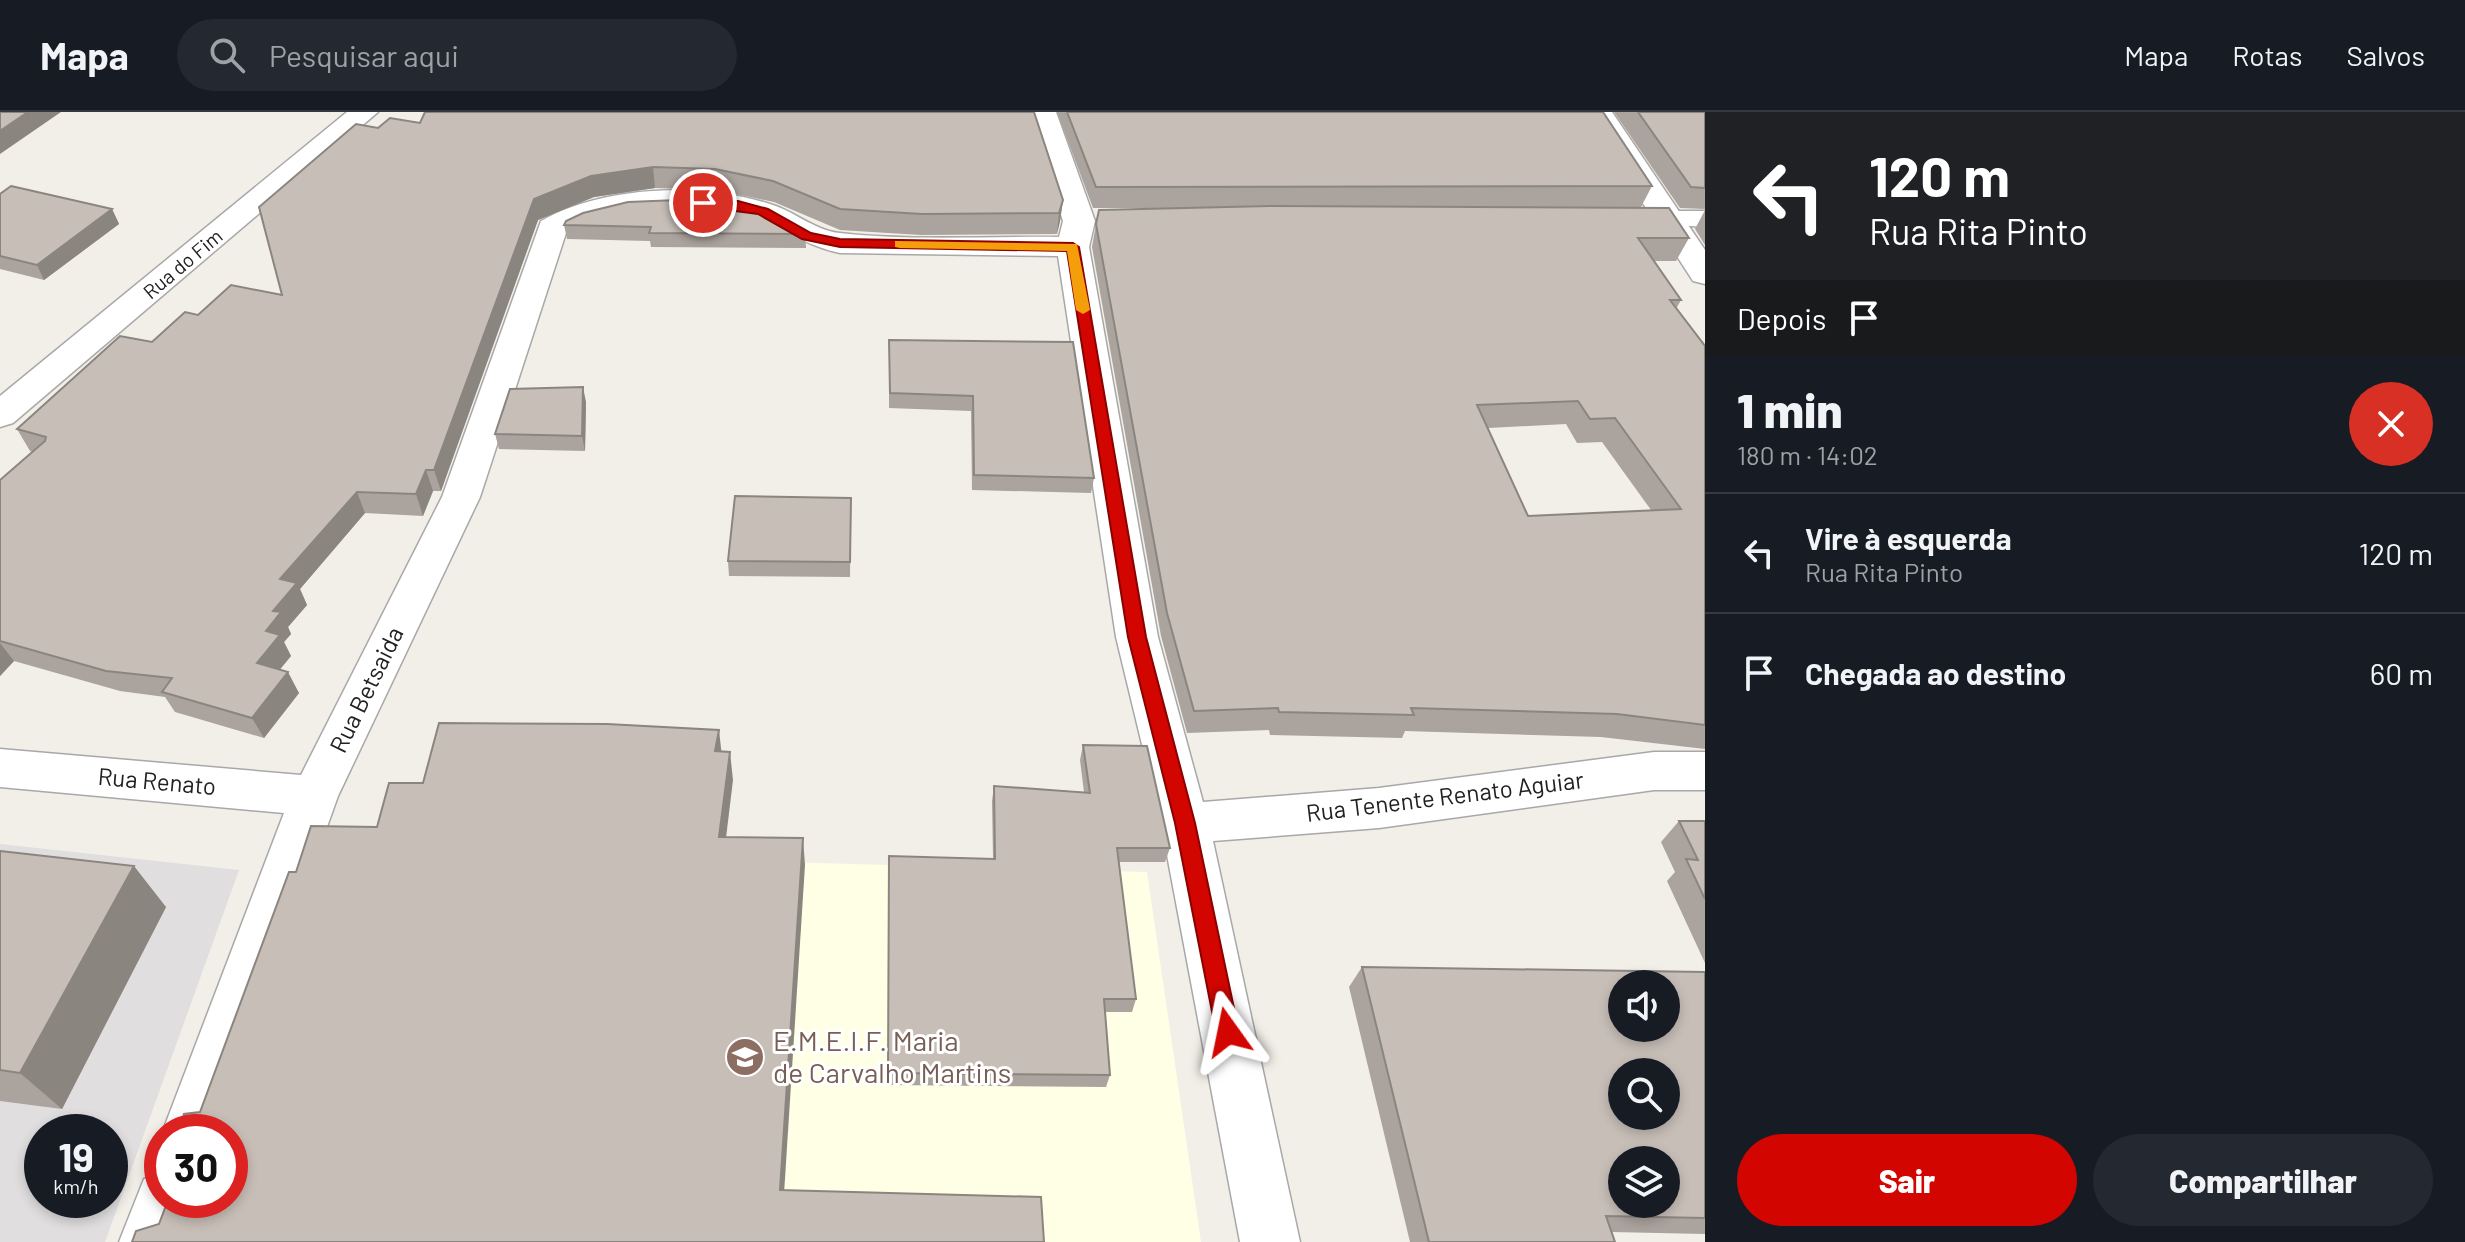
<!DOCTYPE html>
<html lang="pt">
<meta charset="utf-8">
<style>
body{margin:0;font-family:Barlow,sans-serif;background:#242831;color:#f1f3f6;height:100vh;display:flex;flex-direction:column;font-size:30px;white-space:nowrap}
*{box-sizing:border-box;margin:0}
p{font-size:26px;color:#9ea1a6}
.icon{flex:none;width:44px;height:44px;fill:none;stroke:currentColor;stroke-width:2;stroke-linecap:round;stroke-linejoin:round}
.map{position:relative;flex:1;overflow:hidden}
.details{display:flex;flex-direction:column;background:#171b24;width:760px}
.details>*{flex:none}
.hud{background:#202124;color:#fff;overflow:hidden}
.controls{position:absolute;left:1608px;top:858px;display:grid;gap:16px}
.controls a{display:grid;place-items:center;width:72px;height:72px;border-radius:50%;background:#171b24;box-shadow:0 4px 12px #0003;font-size:40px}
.speed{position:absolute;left:24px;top:1002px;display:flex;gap:16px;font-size:40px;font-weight:700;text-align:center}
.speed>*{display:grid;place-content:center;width:104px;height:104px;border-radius:50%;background:#171b24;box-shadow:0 4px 12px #0003;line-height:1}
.speed small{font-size:20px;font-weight:400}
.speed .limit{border:12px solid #d22;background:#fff;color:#111}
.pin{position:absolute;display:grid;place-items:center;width:68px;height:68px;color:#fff;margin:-34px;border:4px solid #fff;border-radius:50%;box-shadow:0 2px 8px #0007}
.me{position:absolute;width:88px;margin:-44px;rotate:348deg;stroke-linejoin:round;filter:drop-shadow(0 0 6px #0008)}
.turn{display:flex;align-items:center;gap:28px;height:168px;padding:0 32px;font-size:36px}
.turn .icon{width:104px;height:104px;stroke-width:2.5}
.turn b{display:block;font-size:56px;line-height:68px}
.then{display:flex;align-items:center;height:76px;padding:0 32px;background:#0003;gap:16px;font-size:30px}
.round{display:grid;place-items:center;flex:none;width:84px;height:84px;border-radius:42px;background:#242831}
.headline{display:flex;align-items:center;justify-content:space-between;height:136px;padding:0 32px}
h1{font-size:48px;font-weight:800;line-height:60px}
.cta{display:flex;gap:16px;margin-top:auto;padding:16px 32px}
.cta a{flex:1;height:92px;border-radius:48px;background:#d30500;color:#fff;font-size:32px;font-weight:800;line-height:92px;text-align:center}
.cta a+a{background:#242831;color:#f1f3f6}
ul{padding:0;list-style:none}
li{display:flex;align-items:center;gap:24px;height:120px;padding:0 32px;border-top:2px solid #363941}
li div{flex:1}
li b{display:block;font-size:30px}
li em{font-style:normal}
header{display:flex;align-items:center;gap:48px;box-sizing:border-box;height:112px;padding:0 40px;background:#171b24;border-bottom:2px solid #363941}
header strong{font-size:38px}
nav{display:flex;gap:44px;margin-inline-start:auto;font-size:28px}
.search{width:560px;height:72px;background:#242831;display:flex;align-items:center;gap:20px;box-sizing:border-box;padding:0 28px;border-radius:44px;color:#9ea1a6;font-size:30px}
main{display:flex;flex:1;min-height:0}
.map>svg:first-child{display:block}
</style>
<header>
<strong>Mapa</strong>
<div class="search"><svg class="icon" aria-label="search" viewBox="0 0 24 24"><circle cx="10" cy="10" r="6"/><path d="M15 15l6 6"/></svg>Pesquisar aqui</div>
<nav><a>Mapa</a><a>Rotas</a><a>Salvos</a></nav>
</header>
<main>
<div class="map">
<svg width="1705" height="1130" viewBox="0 0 1705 1130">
<rect width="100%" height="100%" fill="#f2efe8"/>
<path fill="#e0dede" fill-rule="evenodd" d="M 0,732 L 239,758 L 105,1130 L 0,1130 ZM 42,1020 L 110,1020 L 110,1088 L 42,1088 Z"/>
<path fill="#feffe4" d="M 375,739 L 1147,760 L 1201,1130 L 263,1130 Z"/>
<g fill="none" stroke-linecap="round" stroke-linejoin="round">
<defs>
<path id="lane" d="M 1671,99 L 1705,99 L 1705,115 L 1662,112 L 1658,107 Z"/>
<g id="street">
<path d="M 347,0 L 378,0 L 13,311 L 0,315 L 0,284 Z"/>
<path d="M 1028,0 L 1056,0 L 1095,109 L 1089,135 L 1158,525 L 1203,690 L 1379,676 L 1654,640 L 1705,640 L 1705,678 L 1654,678 L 1379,716 L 1213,729 L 1300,1130 L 1240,1130 L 1161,711 L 1116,525 L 1058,144 L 840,141 C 806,134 780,114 748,105 C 699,91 610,96 566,121 L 480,385 L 338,684 L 218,1020 L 162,1021 L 284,701 L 0,675 L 0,637 L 301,663 L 442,385 L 541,109 C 605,73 704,70 773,93 C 795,100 816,119 840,121 C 908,129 990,124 1059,125 L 1063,109 Z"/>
<path d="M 1584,0 L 1612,0 L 1705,138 L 1705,172 L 1693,169 Z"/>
<path d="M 162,1060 L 162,1088 L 194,1088 L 179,1130 L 119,1130 L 144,1067 Z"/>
</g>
</defs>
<use href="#lane" stroke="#a8a8a8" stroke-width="3"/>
<use href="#street" stroke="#a8a8a8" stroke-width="3"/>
<use href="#lane" fill="#fff" fill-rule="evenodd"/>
<use href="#street" fill="#fff" fill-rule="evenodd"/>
</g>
<g fill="#aba39d" fill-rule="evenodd">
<path d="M 1057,0 L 1603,0 L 1652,74 L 1641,95 L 1488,95 L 1689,126 L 1676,149 L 1654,149 L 1681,188 L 1676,197 L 1705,234 L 1705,637 L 1601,625 L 1405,619 L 1402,626 L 1270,623 L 1269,618 L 1187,621 L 1161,524 L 1092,135 L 1096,112 L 1200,96 L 1093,96 ZM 1566,312 L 1577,331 L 1602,330 L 1651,398 L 1528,404 L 1488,316 Z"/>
<path d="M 1614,0 L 1705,0 L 1705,97 L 1680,96 Z"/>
<path d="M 420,11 L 1063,88 L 1060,109 L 1057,122 L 921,123 L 840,118 L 774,90 L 717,78 L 655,76 L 594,85 L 538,108 L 441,379 L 433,379 L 423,404 L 365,401 L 300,477 L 307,493 L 288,515 L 291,522 L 284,530 L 291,544 L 279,558 L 299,581 L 264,626 L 175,600 L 165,585 L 120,579 L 14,549 L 0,564 L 0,368 L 33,340 L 30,339 L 17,317 L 152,230 L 198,203 L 282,183 L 378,16 Z"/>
<path d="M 0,82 L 112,97 L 119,112 L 44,168 L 0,157 Z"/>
<path d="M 1705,98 L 1705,133 L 1695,117 Z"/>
<path d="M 564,113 L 805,118 L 806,136 L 651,135 L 650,129 L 567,127 Z"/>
<path d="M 889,228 L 1094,366 L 1091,381 L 972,378 L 971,299 L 889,296 Z"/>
<path d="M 586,290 L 585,339 L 499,337 L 495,322 Z"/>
<path d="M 851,386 L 850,465 L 729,464 L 728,449 Z"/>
<path d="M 1083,633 L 1170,736 L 1165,750 L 1119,750 L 1136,887 L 1132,900 L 1105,900 L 1110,963 L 1106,975 L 888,973 L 888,758 L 993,747 L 992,689 L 994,674 L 1084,680 L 1080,648 Z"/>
<path d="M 1679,709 L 1705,709 L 1705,851 L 1667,769 L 1675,760 L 1661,730 Z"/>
<path d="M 0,739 L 166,795 L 62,997 L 0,989 Z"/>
<path d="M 1362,855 L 1705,860 L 1705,1122 L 1612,1120 L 1615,1130 L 1410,1130 L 1349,875 Z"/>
</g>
<g fill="#8b8580">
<path d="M 28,0 L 61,0 L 0,42 L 0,19 Z"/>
<path d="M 653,55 L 655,76 L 594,85 L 538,108 L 441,379 L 434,358 L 534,87 L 591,64 Z"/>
<path d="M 1063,88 L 1060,109 L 1057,122 L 1059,101 Z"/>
<path d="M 112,97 L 119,112 L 44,168 L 37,153 Z"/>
<path d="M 583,275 L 586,290 L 585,339 L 582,324 Z"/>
<path d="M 426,358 L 433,379 L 423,404 L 416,382 Z"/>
<path d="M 357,380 L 365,401 L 300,477 L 307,493 L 288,515 L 291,522 L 284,530 L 291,544 L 268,572 L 257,551 L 266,519 L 273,499 L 280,467 Z"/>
<path d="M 0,531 L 14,549 L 0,564 Z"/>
<path d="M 288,560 L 299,581 L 264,626 L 252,606 Z"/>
<path d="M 719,618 L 722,645 L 715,639 Z"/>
<path d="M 730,640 L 733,668 L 723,751 L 719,725 Z"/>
<path d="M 803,726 L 805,753 L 783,1098 L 780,1078 Z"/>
<path d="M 134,754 L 166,795 L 62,997 L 20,961 Z"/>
</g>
<g fill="#c7beb7" stroke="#8b8580" stroke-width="2" fill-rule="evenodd">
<path d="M 0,0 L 28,0 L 0,19 Z"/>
<path d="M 425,0 L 1034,0 L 1063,88 L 1059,101 L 922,102 L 840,97 L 773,69 L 715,57 L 653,55 L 591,64 L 534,87 L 434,358 L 426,358 L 416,382 L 357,380 L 280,467 L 297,471 L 273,499 L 281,500 L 266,519 L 280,523 L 257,551 L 288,560 L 252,606 L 162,580 L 172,566 L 106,559 L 0,529 L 0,368 L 45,329 L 46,325 L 17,317 L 120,224 L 152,230 L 185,200 L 198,203 L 231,173 L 282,183 L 259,95 L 356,12 L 378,16 L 390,6 L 420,11 Z"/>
<path d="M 1067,0 L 1603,0 L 1652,74 L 1096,75 Z"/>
<path d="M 1638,0 L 1705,0 L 1705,76 L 1691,75 Z"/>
<path d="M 11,74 L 112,97 L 37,153 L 0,144 L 0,82 Z"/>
<path d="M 704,87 L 758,97 L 805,118 L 806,122 L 649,121 L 651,115 L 564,113 L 566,109 L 583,101 L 628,90 Z"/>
<path d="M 1270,94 L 1669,96 L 1689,126 L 1638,126 L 1681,188 L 1670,188 L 1705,234 L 1705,613 L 1617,602 L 1411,596 L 1414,603 L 1279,600 L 1278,596 L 1194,599 L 1167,501 L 1096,112 L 1099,98 ZM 1578,289 L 1590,307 L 1615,306 L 1681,397 L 1528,404 L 1477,293 Z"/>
<path d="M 889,228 L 1073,230 L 1094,366 L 974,363 L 973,284 L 890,281 Z"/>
<path d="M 583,275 L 582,324 L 495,322 L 510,277 Z"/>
<path d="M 735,384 L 851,386 L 850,450 L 728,449 Z"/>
<path d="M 439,611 L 607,612 L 719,618 L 715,639 L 730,640 L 719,725 L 803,726 L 780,1078 L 1041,1085 L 1044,1130 L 132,1130 L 136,1119 L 159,1112 L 168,1088 L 230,1088 L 230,1020 L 179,1020 L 184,1002 L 200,1000 L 289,760 L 296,760 L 311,714 L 377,715 L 389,671 L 423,671 Z"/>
<path d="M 1083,633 L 1147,634 L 1170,736 L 1117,736 L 1136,887 L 1104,887 L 1110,963 L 888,961 L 889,744 L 995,747 L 994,674 L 1090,681 Z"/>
<path d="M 1679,709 L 1705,709 L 1705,787 L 1686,747 L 1698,748 Z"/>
<path d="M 0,739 L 134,754 L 20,961 L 0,958 Z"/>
<path d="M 1362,855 L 1705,860 L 1705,1106 L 1606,1104 L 1615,1130 L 1429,1130 ZM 1622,872 L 1666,872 L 1666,916 L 1622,916 ZM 1622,960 L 1666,960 L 1666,1004 L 1622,1004 ZM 1622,1048 L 1666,1048 L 1666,1092 L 1622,1092 Z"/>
</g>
<path fill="#d30500" stroke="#890300" stroke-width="2" d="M 703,88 L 738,89 L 768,97 L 811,121 L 840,127 L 1073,131 L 1079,135 L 1146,525 L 1195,711 L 1239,920 L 1235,928 L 1228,931 L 1220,928 L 1216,920 L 1175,711 L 1128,525 L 1067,139 L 840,135 L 802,127 L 758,102 L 698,94 L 698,89 Z"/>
<path fill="#f59e0b" d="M 895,129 L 1077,132 L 1090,198 L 1083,202 L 1076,198 L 1067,139 L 900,136 L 895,135 Z"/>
<defs>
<symbol id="school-disc" viewBox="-11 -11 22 22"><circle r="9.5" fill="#8d6e63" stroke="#fff"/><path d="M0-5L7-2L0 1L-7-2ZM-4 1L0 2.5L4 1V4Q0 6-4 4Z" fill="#fff"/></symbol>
</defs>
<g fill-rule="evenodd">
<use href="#school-disc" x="723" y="923" width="44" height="44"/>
</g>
<g text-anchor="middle" stroke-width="6" stroke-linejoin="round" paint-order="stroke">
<g font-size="20" fill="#212121" stroke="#fff">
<text transform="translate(183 152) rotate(-40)" y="7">Rua do Fim</text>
</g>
<g font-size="24" fill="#212121" stroke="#fff">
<text transform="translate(367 578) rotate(-64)" y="8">Rua Betsaida</text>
<text transform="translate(157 670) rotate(5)" y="8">Rua Renato</text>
<text transform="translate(1445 685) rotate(-7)" y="8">Rua Tenente Renato Aguiar</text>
</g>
<g font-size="28" fill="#785e54" stroke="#fff" text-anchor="start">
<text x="773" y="939">E.M.E.I.F. Maria<tspan x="773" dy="32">de Carvalho Martins</tspan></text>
</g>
</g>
</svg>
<div class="controls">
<a><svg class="icon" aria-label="sound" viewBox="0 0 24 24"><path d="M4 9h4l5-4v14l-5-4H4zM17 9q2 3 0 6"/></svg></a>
<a><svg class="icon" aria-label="search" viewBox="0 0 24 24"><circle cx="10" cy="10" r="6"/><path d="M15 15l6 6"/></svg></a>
<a><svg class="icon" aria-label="layers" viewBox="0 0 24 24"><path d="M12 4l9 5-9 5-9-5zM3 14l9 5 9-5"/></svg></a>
</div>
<div class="speed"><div>19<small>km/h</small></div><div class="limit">30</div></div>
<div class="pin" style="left:703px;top:91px;background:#d93025"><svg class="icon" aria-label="arrive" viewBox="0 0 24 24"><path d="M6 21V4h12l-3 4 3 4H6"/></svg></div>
<svg class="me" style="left:1228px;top:920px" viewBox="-20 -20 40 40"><path d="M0-17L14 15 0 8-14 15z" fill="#d30500" stroke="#fff" stroke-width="4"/></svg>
</div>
<section class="details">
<div class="hud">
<div class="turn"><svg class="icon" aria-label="left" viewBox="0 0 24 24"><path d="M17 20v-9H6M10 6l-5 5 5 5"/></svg><div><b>120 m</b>Rua Rita Pinto</div></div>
<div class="then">Depois<svg class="icon" aria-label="arrive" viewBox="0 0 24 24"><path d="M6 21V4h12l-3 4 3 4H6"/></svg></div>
</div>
<div class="headline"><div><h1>1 min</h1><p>180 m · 14:02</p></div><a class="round" style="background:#d93025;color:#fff"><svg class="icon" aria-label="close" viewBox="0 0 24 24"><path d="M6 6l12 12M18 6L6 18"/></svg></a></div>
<ul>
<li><svg class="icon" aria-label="left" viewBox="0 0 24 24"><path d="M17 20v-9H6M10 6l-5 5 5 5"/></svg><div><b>Vire à esquerda</b><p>Rua Rita Pinto</p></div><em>120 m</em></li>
<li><svg class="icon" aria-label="arrive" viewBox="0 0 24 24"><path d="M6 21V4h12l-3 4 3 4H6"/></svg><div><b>Chegada ao destino</b></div><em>60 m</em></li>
</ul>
<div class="cta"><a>Sair</a><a>Compartilhar</a></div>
</section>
</main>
